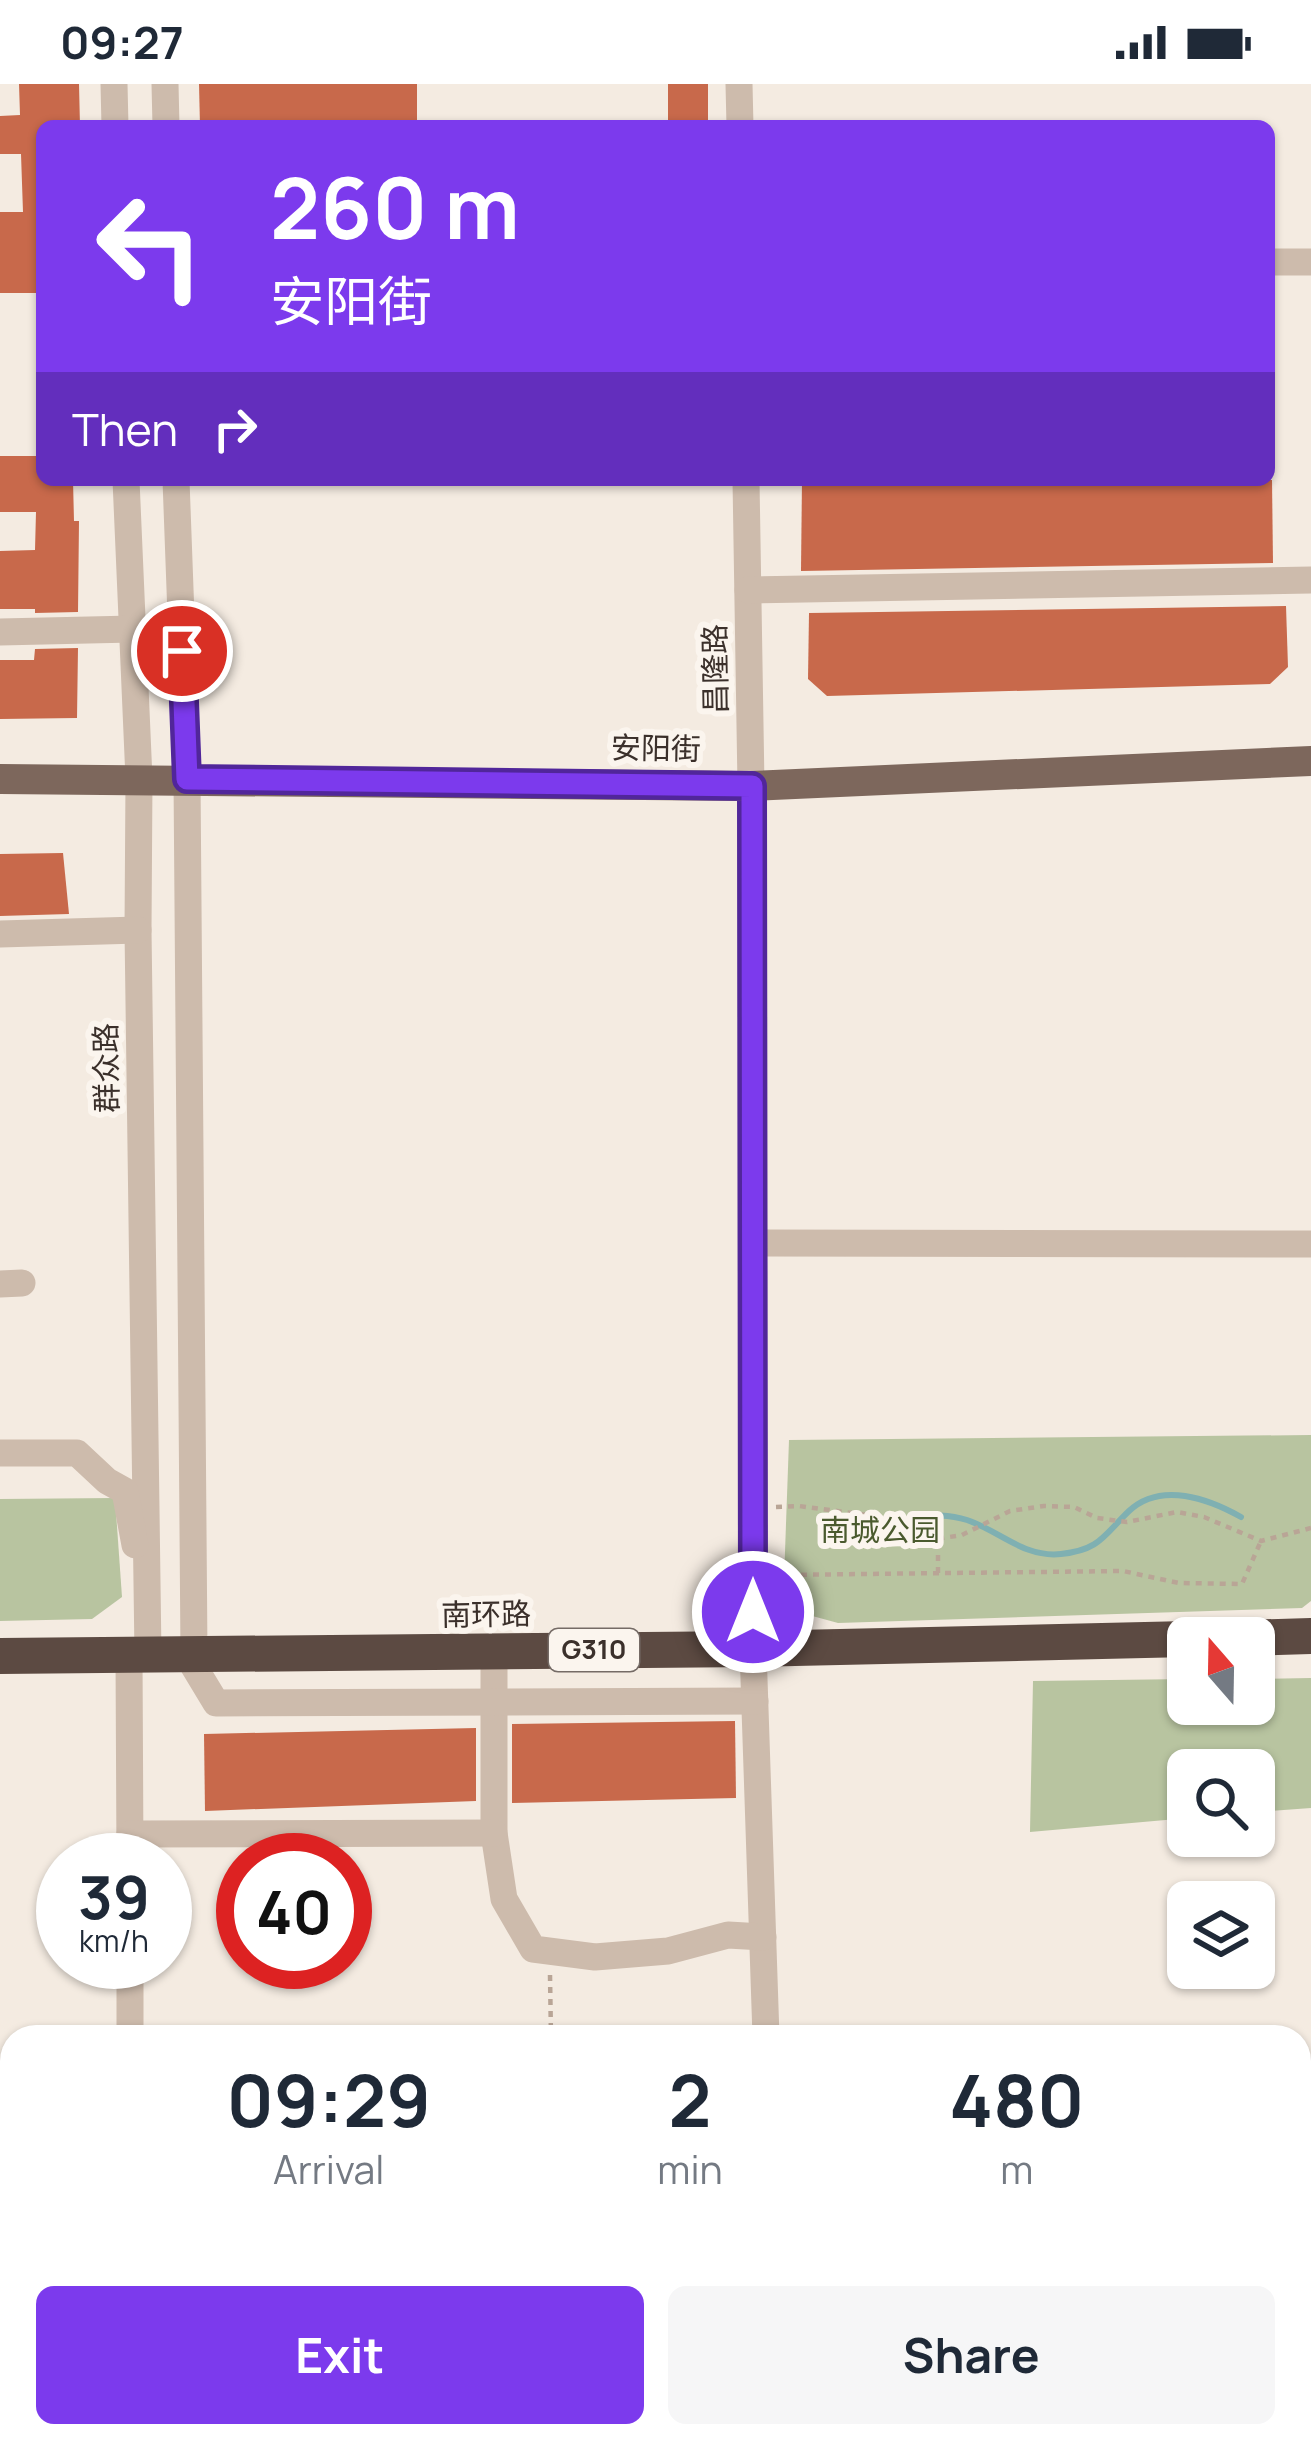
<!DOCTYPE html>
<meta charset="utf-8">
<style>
body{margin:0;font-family:Manrope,"Noto Sans SC",sans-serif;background:#f6f6f7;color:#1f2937;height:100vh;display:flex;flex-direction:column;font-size:45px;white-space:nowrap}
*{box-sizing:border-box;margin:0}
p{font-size:39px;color:#747a83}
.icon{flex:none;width:66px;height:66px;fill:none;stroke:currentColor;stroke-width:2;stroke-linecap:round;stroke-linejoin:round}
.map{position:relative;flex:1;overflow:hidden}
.panel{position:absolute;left:0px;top:1941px;width:1311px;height:423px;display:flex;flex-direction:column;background:#fff;border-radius:36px 36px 0 0;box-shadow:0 3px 9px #0004}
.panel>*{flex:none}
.banner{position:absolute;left:36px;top:36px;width:1239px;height:366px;border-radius:18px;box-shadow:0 3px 9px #0004;background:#7c3aed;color:#fff;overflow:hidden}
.needle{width:78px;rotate:340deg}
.tools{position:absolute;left:1167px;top:1533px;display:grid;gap:24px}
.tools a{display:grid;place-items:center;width:108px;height:108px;border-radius:18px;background:#fff;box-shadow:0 3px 9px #0004;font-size:60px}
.speed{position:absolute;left:36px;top:1749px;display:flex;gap:24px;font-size:60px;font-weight:700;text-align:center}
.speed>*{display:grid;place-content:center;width:156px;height:156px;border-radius:50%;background:#fff;box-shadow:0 3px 9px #0004;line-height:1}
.speed small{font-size:30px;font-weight:400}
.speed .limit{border:18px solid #d22;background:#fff;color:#111}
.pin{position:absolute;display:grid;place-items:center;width:102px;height:102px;color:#fff;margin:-51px;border:6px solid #fff;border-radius:50%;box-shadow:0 3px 12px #0007}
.me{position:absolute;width:132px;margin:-66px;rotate:0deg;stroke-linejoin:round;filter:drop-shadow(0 0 9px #0008)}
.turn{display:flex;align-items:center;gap:42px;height:252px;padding:0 36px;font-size:54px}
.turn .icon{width:156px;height:156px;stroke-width:2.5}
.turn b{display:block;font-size:84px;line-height:102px}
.then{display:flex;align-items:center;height:114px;padding:0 36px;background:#0003;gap:24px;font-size:45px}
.eta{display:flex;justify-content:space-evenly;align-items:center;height:204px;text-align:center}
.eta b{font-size:72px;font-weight:700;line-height:84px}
.action{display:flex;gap:24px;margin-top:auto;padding:24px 36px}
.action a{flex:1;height:138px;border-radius:18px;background:#7c3aed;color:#fff;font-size:48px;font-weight:700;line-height:138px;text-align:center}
.action a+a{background:#f6f6f7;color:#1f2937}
.status{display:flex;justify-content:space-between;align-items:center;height:84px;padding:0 60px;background:#fff;direction:ltr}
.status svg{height:33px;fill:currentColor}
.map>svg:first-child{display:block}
</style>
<div class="status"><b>09:27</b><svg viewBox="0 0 49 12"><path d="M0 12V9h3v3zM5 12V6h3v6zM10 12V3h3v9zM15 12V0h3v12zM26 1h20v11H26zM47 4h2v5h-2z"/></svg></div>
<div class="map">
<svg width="1311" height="2363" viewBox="0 0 1311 2363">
<rect width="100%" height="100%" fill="#f4ebe1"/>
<g fill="#b8c4a0">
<path d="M 1311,1351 L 1311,1517 L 1302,1524 L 838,1539 L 783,1524 L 789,1356 Z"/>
<path d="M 115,1414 L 122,1513 L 92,1535 L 0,1537 L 0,1415 Z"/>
<path d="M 1311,1594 L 1311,1724 L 1254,1728 L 1254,1686 L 1188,1686 L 1188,1734 L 1030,1748 L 1033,1597 L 1188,1595 L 1188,1620 L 1254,1620 L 1254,1595 Z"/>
</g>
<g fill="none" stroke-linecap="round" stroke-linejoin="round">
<path stroke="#7fb0b2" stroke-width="6" d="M 912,1432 C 931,1431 949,1430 967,1436 C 1000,1447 1024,1474 1061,1470 C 1100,1466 1104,1451 1129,1427 C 1161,1397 1209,1415 1241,1433"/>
</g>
<g fill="#c8694b">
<path d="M 19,0 L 79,0 L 80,42 L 42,42 L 42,209 L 0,209 L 0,128 L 23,128 L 21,70 L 0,70 L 0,32 L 20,31 Z"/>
<path d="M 199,0 L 417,0 L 417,42 L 200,42 Z"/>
<rect x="668" y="0" width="40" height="42"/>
<path d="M 0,372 L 42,372 L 42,396 L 73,396 L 74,437 L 79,437 L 78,528 L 35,529 L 35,525 L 0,525 L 0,467 L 35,466 L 36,428 L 0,428 Z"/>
<path d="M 802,396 L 1272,396 L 1273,479 L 801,487 Z"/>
<path d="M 1286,522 L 1288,583 L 1270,600 L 827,612 L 808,595 L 809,529 Z"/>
<path d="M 78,564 L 77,634 L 0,635 L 0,576 L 34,576 L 35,565 Z"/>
<path d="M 63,769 L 69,830 L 0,832 L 0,770 Z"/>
<path d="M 735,1637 L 736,1714 L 512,1719 L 512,1640 Z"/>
<path d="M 476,1644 L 476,1717 L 205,1727 L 204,1650 Z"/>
</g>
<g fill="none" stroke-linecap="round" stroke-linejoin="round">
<g stroke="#b9a596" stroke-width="4.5" stroke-dasharray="6 6" stroke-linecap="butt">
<path d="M 776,1423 L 799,1422 L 867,1431 L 900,1447 L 930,1456 L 962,1451 L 1010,1427 L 1044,1422 L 1074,1423 L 1097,1434 L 1127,1438 L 1177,1428 L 1204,1433 L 1261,1457 L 1311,1444"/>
<path d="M 938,1489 L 938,1455"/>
<path d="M 777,1491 L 1123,1487 L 1179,1499 L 1242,1500 L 1261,1457"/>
<path d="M 550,1891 L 551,1953"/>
</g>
<g stroke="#cdbbac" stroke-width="27">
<path d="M 114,0 L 115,42"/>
<path d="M 165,0 L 166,42"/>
<path d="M 739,0 L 740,42"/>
<path d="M 1269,178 L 1311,178"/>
<path d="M 126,396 L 139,695 L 138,846 L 148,1571"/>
<path d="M 176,396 L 187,695 L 194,1570"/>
<path d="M 746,396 L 751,702 L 753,1565 L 766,1953"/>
<path d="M 748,506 L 1311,496"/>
<path d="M 0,548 L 133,545"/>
<path d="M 0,850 L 138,846"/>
<path d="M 752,1159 L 1311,1160"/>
<path d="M 0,1200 L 22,1199"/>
<path d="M 0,1369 L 77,1369 L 107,1397 L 125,1407 L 135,1461"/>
<path d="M 494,1567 L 494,1749 L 504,1815 L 533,1865 L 595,1873 L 668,1867 L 728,1851 L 763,1853"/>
<path d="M 129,1571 L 130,1776"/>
<path d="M 187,1571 L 216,1619 L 755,1617"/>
<path d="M 130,1750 L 494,1749"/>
<path d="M 130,1878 L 130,1953"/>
<path d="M 132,2352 L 132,2363"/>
<path d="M 780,2352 L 780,2363"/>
<path d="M 1010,2352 L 1011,2363"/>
<path d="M 652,2363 L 652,2352"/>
</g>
<path stroke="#7d675c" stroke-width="30" d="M 0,695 L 751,702 L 1311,677"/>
<g stroke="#5c4a42" stroke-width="36">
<path d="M 1240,1554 L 1311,1552"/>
<path d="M 0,1572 L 753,1565 L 1188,1555"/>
</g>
</g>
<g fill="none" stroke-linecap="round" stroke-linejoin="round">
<defs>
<path id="route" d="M 182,567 L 187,695 L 752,702 L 753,1528"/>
</defs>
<use href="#route" stroke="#51269a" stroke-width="30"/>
<use href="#route" stroke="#7c3aed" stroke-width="21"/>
</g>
<g text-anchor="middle" stroke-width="12" stroke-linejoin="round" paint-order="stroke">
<rect fill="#fbf5ee" stroke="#756b66" stroke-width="3" x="549" y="1545" width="90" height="42" rx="9"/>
<g font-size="27" font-weight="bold" fill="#3b302b">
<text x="594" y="1575">G310</text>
</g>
<g font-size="30" fill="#3b302b" stroke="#fbf5ee">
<text transform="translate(716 585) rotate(-91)" y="10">昌隆路</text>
<text transform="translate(656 665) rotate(1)" y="10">安阳街</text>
<text transform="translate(107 984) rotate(-91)" y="10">群众路</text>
<text transform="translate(486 1531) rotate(-1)" y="10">南环路</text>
</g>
<g font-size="30" fill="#4a5a2e" stroke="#fbf5ee">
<text x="880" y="1457">南城公园</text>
</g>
</g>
</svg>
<div class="tools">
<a><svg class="needle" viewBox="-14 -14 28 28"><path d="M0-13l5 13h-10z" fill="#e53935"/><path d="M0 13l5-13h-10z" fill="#747a83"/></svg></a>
<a><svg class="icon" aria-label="search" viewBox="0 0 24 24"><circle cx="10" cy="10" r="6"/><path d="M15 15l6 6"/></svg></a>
<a><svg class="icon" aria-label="layers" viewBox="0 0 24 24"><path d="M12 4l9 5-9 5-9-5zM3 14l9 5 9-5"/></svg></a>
</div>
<div class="speed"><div>39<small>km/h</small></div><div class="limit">40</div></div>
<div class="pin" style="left:182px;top:567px;background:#d93025"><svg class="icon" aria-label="arrive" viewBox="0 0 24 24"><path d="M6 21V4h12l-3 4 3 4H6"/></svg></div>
<svg class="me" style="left:753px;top:1528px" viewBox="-20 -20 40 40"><circle r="17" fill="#7c3aed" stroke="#fff" stroke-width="3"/><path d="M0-11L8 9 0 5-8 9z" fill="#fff"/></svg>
<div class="banner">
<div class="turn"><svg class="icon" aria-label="left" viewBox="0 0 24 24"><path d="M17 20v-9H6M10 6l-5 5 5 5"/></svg><div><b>260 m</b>安阳街</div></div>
<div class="then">Then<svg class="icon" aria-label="right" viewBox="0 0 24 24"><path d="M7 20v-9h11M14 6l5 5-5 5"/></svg></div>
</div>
<section class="panel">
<div class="eta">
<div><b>09:29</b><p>Arrival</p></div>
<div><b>2</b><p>min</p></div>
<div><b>480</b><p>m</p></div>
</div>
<div class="action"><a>Exit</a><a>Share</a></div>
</section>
</div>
